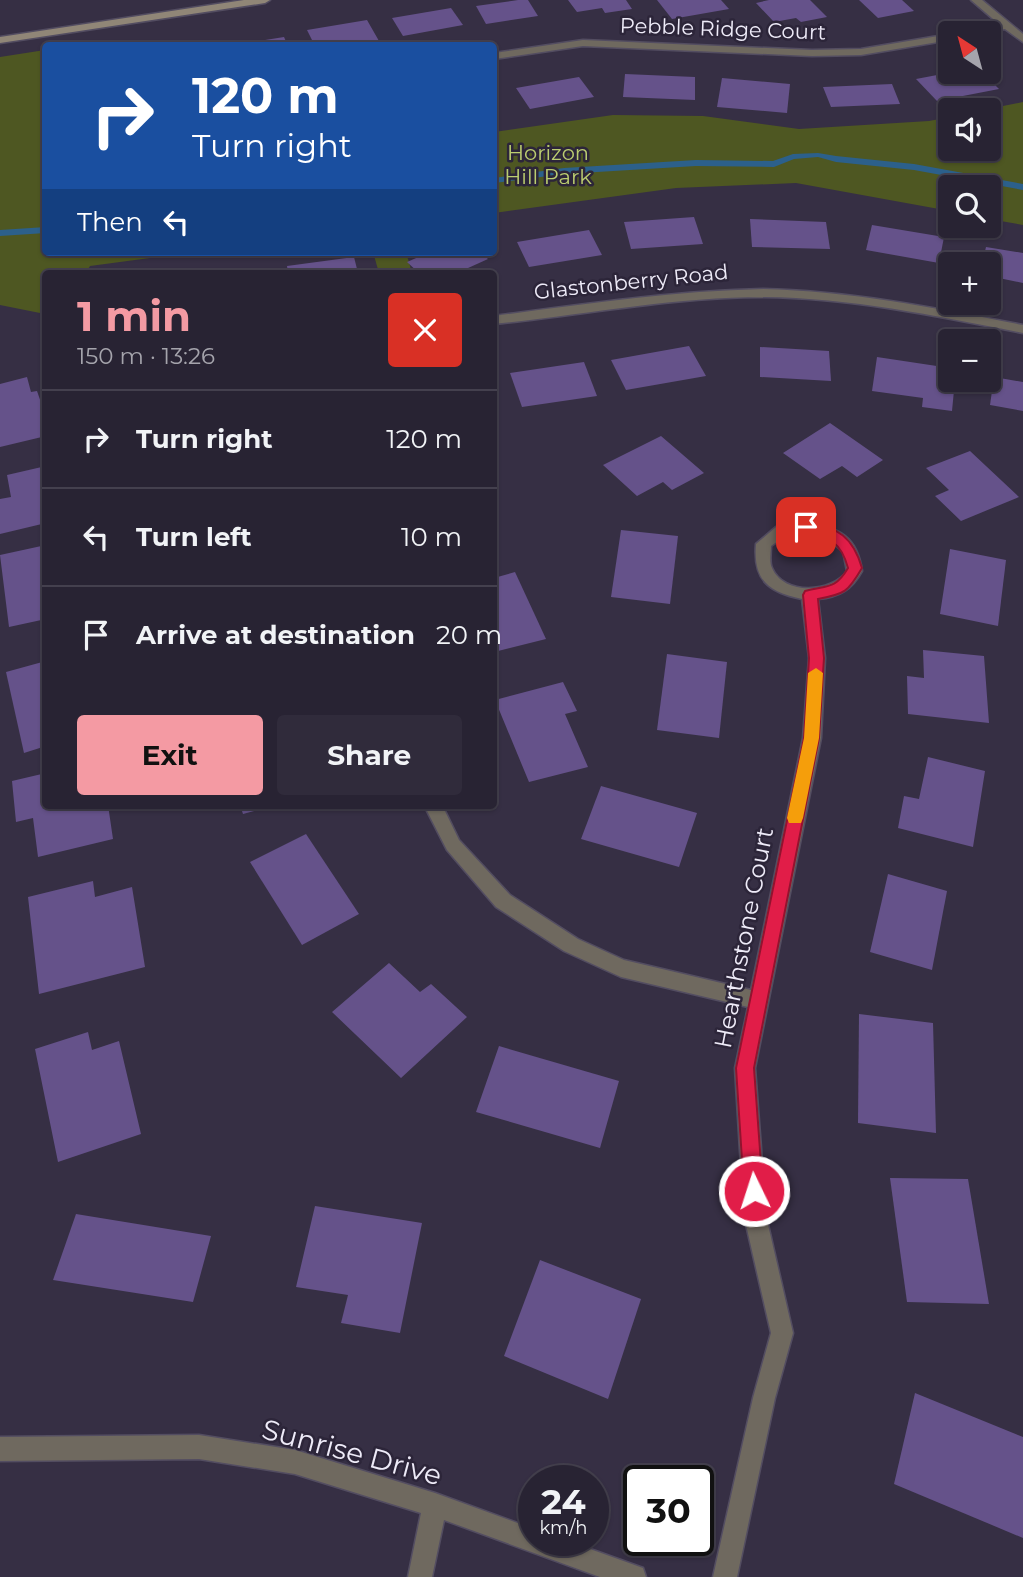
<!DOCTYPE html>
<meta charset="utf-8">
<style>
body{margin:0;font-family:Montserrat,sans-serif;background:#302b3b;color:#f1f3f6;height:100vh;display:flex;flex-direction:column;font-size:26px;white-space:nowrap}
*{box-sizing:border-box;margin:0}
p{font-size:23px;color:#a5a4ac}
.icon{flex:none;width:38px;height:38px;fill:none;stroke:currentColor;stroke-width:2;stroke-linecap:round;stroke-linejoin:round}
.map{position:relative;flex:1;overflow:hidden}
.sheet{position:absolute;left:42px;top:270px;width:455px;height:539px;display:flex;flex-direction:column;background:#282333;border-radius:7px;box-shadow:0 2px 5px #0004,0 0 0 2px #44404e}
.sheet>*{flex:none}
.hud{position:absolute;left:42px;top:42px;width:455px;height:214px;border-radius:7px;box-shadow:0 2px 5px #0004,0 0 0 2px #44404e;background:#1a4fa0;color:#fff;overflow:hidden}
.needle{width:46px;rotate:324deg}
.buttons{position:absolute;left:938px;top:21px;display:grid;gap:14px}
.buttons a{display:grid;place-items:center;width:63px;height:63px;border-radius:7px;background:#282333;box-shadow:0 2px 5px #0004,0 0 0 2px #44404e;font-size:35px}
.speed{position:absolute;left:518px;top:1465px;display:flex;gap:14px;font-size:35px;font-weight:700;text-align:center}
.speed>*{display:grid;place-content:center;width:91px;height:91px;border-radius:50%;background:#282333;box-shadow:0 2px 5px #0004,0 0 0 2px #44404e;line-height:1}
.speed small{font-size:18px;font-weight:400}
.speed .limit{border:4px solid #111;border-radius:10px;background:#fff;color:#111}
.pin{position:absolute;display:grid;place-items:center;width:60px;height:60px;color:#fff;margin:-30px;border-radius:14px;box-shadow:0 4px 10px #0006}
.me{position:absolute;width:77px;margin:-38px;rotate:356deg;stroke-linejoin:round;filter:drop-shadow(0 0 5px #0008)}
.turn{display:flex;align-items:center;gap:24px;height:147px;padding:0 35px;font-size:32px}
.turn .icon{width:91px;height:91px;stroke-width:2.5}
.turn b{display:block;font-size:49px;line-height:60px}
.then{display:flex;align-items:center;height:66px;padding:0 35px;background:#0003;gap:14px;font-size:26px}
.round{display:grid;place-items:center;flex:none;width:74px;height:74px;border-radius:7px;background:#302b3b}
.headline{display:flex;align-items:center;justify-content:space-between;height:119px;padding:0 35px}
h1{font-size:42px;font-weight:700;line-height:52px;color:#f49aa3}
.button{display:flex;gap:14px;margin-top:auto;padding:14px 35px}
.button a{flex:1;height:80px;border-radius:7px;background:#f49aa3;color:#111;font-size:28px;font-weight:700;line-height:80px;text-align:center}
.button a+a{background:#302b3b;color:#f1f3f6}
ul{padding:0;list-style:none}
li{display:flex;align-items:center;gap:21px;height:98px;padding:0 35px;border-top:2px solid #44404e}
li div{flex:1}
li b{display:block;font-size:26px}
li em{font-style:normal}
.map>svg:first-child{display:block}
</style>
<div class="map">
<svg width="1023" height="1577" viewBox="0 0 1023 1577">
<rect width="100%" height="100%" fill="#362f44"/>
<g fill="#4e5722">
<path d="M 45,50 L 46,252 L 195,252 L 90,266 L 86,273 L 46,273 L 45,314 L 0,305 L 0,57 Z"/>
<path d="M 1023,102 L 1023,225 L 989,219 L 989,187 L 950,187 L 950,211 L 796,183 L 676,188 L 494,213 L 494,132 L 613,115 L 703,116 L 799,129 L 929,121 L 950,117 L 950,149 L 989,149 L 989,110 L 983,110 Z"/>
<path d="M 373,252 L 406,252 L 412,273 L 379,273 Z"/>
</g>
<g fill="none" stroke-linecap="round" stroke-linejoin="round">
<g fill="#2c608b" fill-rule="evenodd">
<path d="M 818,153 L 836,156 L 914,164 L 1023,184 L 1023,190 L 914,170 L 836,162 L 818,157 L 794,159 L 774,167 L 696,166 L 564,174 L 494,183 L 494,178 L 564,168 L 696,160 L 773,161 L 793,154 Z"/>
<path d="M 46,227 L 46,233 L 0,236 L 0,230 Z"/>
</g>
</g>
<g fill="#65528a">
<path d="M 518,0 L 528,0 L 538,16 L 486,24 L 476,6 Z"/>
<path d="M 568,0 L 626,0 L 632,9 L 605,13 L 602,8 L 577,12 Z"/>
<path d="M 657,0 L 721,0 L 729,9 L 672,19 Z"/>
<path d="M 769,0 L 810,0 L 827,17 L 801,22 L 796,18 L 774,22 L 756,3 Z"/>
<path d="M 859,0 L 902,0 L 914,11 L 878,18 Z"/>
<path d="M 451,8 L 463,25 L 403,36 L 392,18 Z"/>
<path d="M 367,20 L 379,41 L 355,46 L 352,41 L 315,46 L 307,30 Z"/>
<path d="M 284,37 L 288,46 L 240,46 L 240,44 Z"/>
<path d="M 953,72 L 982,72 L 999,89 L 937,101 L 916,79 Z"/>
<path d="M 625,74 L 695,77 L 695,100 L 623,97 Z"/>
<path d="M 579,77 L 594,97 L 530,109 L 516,88 Z"/>
<path d="M 722,78 L 790,84 L 787,113 L 717,107 Z"/>
<path d="M 892,84 L 900,104 L 831,107 L 823,87 Z"/>
<path d="M 694,217 L 703,244 L 631,249 L 624,222 Z"/>
<path d="M 750,219 L 826,222 L 830,249 L 752,247 Z"/>
<path d="M 872,225 L 944,237 L 939,263 L 866,250 Z"/>
<path d="M 589,230 L 602,255 L 529,267 L 517,242 Z"/>
<path d="M 986,247 L 1023,253 L 1023,283 L 989,276 L 989,264 L 982,264 Z"/>
<path d="M 430,252 L 480,252 L 488,259 L 457,273 L 419,273 L 407,262 Z"/>
<path d="M 354,257 L 358,273 L 288,273 L 287,266 Z"/>
<path d="M 689,346 L 706,376 L 626,390 L 611,360 Z"/>
<path d="M 760,347 L 829,351 L 831,381 L 760,377 Z"/>
<path d="M 877,357 L 950,368 L 950,380 L 955,380 L 952,411 L 922,407 L 923,398 L 872,391 Z"/>
<path d="M 584,362 L 597,396 L 522,407 L 510,373 Z"/>
<path d="M 27,377 L 31,392 L 37,391 L 46,417 L 46,436 L 0,447 L 0,384 Z"/>
<path d="M 994,377 L 1023,382 L 1023,411 L 990,405 Z"/>
<path d="M 830,423 L 883,460 L 857,477 L 842,466 L 820,479 L 783,453 Z"/>
<path d="M 661,436 L 704,473 L 672,490 L 663,482 L 637,496 L 603,465 Z"/>
<path d="M 970,451 L 1019,497 L 961,521 L 935,496 L 949,490 L 926,468 Z"/>
<path d="M 46,466 L 46,523 L 0,534 L 0,499 L 11,497 L 7,475 Z"/>
<path d="M 621,530 L 678,536 L 670,604 L 611,597 Z"/>
<path d="M 46,545 L 46,619 L 9,627 L 0,555 Z"/>
<path d="M 950,549 L 1006,560 L 998,626 L 940,614 Z"/>
<path d="M 515,572 L 546,639 L 494,652 L 494,578 Z"/>
<path d="M 923,650 L 984,656 L 989,723 L 908,714 L 907,676 L 924,678 Z"/>
<path d="M 667,654 L 727,662 L 719,738 L 657,730 Z"/>
<path d="M 46,661 L 46,746 L 24,753 L 6,672 Z"/>
<path d="M 563,682 L 577,711 L 565,714 L 588,767 L 529,782 L 495,700 Z"/>
<path d="M 928,757 L 985,771 L 973,847 L 898,828 L 904,796 L 919,799 Z"/>
<path d="M 46,773 L 46,805 L 108,805 L 113,839 L 38,857 L 33,818 L 16,822 L 12,781 Z"/>
<path d="M 601,786 L 697,813 L 679,867 L 581,839 Z"/>
<path d="M 240,805 L 271,805 L 272,806 L 243,814 Z"/>
<path d="M 306,834 L 359,914 L 302,945 L 250,862 Z"/>
<path d="M 888,874 L 947,891 L 932,970 L 870,952 Z"/>
<path d="M 93,881 L 95,897 L 132,887 L 145,967 L 39,994 L 28,897 Z"/>
<path d="M 389,963 L 420,992 L 431,984 L 467,1017 L 401,1078 L 332,1012 Z"/>
<path d="M 859,1014 L 933,1023 L 936,1133 L 858,1123 Z"/>
<path d="M 88,1032 L 92,1050 L 119,1041 L 141,1134 L 58,1162 L 35,1049 Z"/>
<path d="M 499,1046 L 619,1081 L 600,1148 L 476,1112 Z"/>
<path d="M 890,1178 L 968,1179 L 989,1304 L 907,1302 Z"/>
<path d="M 315,1206 L 422,1223 L 400,1333 L 341,1323 L 348,1295 L 296,1287 Z"/>
<path d="M 76,1214 L 211,1236 L 193,1302 L 53,1280 Z"/>
<path d="M 540,1260 L 641,1299 L 608,1399 L 504,1356 Z"/>
<path d="M 915,1393 L 1023,1437 L 1023,1538 L 894,1484 Z"/>
</g>
<g fill="none" stroke-linecap="round" stroke-linejoin="round">
<defs>
<g id="street">
<path d="M 971,0 L 982,0 L 1023,34 L 1023,42 L 1005,29 L 965,33 L 999,24 Z"/>
<path d="M 950,34 L 950,40 L 861,55 L 812,56 L 583,46 L 494,59 L 494,53 L 583,40 L 812,50 L 861,49 Z"/>
<path d="M 763,289 C 851,291 936,308 1023,325 L 1023,333 C 937,316 852,298 764,297 C 673,297 584,315 494,324 L 494,316 C 584,304 673,291 763,289 Z"/>
<path d="M 806,522 C 839,528 857,536 862,571 C 852,589 840,597 818,599 L 825,658 L 821,738 L 755,1068 L 766,1216 L 793,1333 L 775,1398 L 737,1577 L 713,1577 L 753,1398 L 771,1333 L 744,1216 L 735,1068 L 748,1007 L 621,977 L 564,951 L 496,907 L 447,850 L 424,805 L 442,805 L 459,840 L 510,895 L 578,939 L 624,960 L 751,990 L 803,738 L 809,658 L 802,599 C 768,592 753,580 756,544 L 776,527 ZM 806,532 L 827,539 L 843,551 L 847,571 C 832,593 784,596 772,568 C 769,562 771,553 771,546 L 785,536 Z"/>
<path d="M 199,1435 L 295,1450 L 435,1493 L 534,1529 L 534,1540 L 565,1540 L 643,1568 L 646,1577 L 600,1577 L 444,1520 L 432,1577 L 408,1577 L 421,1513 L 295,1474 L 199,1459 L 0,1461 L 0,1437 Z"/>
</g>
<path id="secondary" d="M 244,0 L 270,0 L 265,3 L 0,43 L 0,37 Z"/>
</defs>
<use href="#street" stroke="#534d61" stroke-width="3"/>
<use href="#secondary" stroke="#534d61" stroke-width="3"/>
<use href="#street" fill="#6f695f" fill-rule="evenodd"/>
<use href="#secondary" fill="#908677" fill-rule="evenodd"/>
</g>
<path fill="#e11d48" stroke="#92132f" stroke-width="2" d="M 806,522 C 838,527 853,537 862,568 C 848,592 845,594 818,599 L 824,658 L 819,738 L 754,1068 L 763,1191 L 760,1198 L 754,1200 L 747,1198 L 744,1191 L 736,1068 L 804,738 L 809,658 L 803,595 L 805,591 C 827,585 835,590 848,568 C 840,539 828,538 801,531 L 799,527 Z"/>
<path fill="#f59e0b" d="M 816,668 L 823,673 L 819,738 L 803,818 L 801,823 L 789,823 L 787,818 L 804,738 L 808,673 Z"/>
<g text-anchor="middle" stroke-width="5" stroke-linejoin="round" paint-order="stroke">
<g font-size="21" fill="#eeebf8" stroke="#2c2539">
<text transform="translate(723 29) rotate(2)" y="7">Pebble Ridge Court</text>
<text transform="translate(631 282) rotate(-6)" y="7">Glastonberry Road</text>
</g>
<g font-size="21" fill="#bbcd70" stroke="#2c2539">
<text x="548" y="160">Horizon<tspan x="548" dy="24">Hill Park</tspan></text>
</g>
<g font-size="24" fill="#eeebf8" stroke="#2c2539">
<text transform="translate(744 938) rotate(-79)" y="8">Hearthstone Court</text>
</g>
<g font-size="28" fill="#eeebf8" stroke="#2c2539">
<text transform="translate(352 1452) rotate(15)" y="10">Sunrise Drive</text>
</g>
</g>
</svg>
<div class="buttons">
<a><svg class="needle" viewBox="-14 -14 28 28"><path d="M0-13l5 13h-10z" fill="#e53935"/><path d="M0 13l5-13h-10z" fill="#a5a4ac"/></svg></a>
<a><svg class="icon" aria-label="sound" viewBox="0 0 24 24"><path d="M4 9h4l5-4v14l-5-4H4zM17 9q2 3 0 6"/></svg></a>
<a><svg class="icon" aria-label="search" viewBox="0 0 24 24"><circle cx="10" cy="10" r="6"/><path d="M15 15l6 6"/></svg></a>
<a>+</a>
<a>−</a>
</div>
<div class="speed"><div>24<small>km/h</small></div><div class="limit">30</div></div>
<div class="pin" style="left:806px;top:527px;background:#d93025"><svg class="icon" aria-label="arrive" viewBox="0 0 24 24"><path d="M6 21V4h12l-3 4 3 4H6"/></svg></div>
<svg class="me" style="left:754px;top:1191px" viewBox="-20 -20 40 40"><circle r="17" fill="#e11d48" stroke="#fff" stroke-width="3"/><path d="M0-11L8 9 0 5-8 9z" fill="#fff"/></svg>
<div class="hud">
<div class="turn"><svg class="icon" aria-label="right" viewBox="0 0 24 24"><path d="M7 20v-9h11M14 6l5 5-5 5"/></svg><div><b>120 m</b>Turn right</div></div>
<div class="then">Then<svg class="icon" aria-label="left" viewBox="0 0 24 24"><path d="M17 20v-9H6M10 6l-5 5 5 5"/></svg></div>
</div>
<section class="sheet">
<div class="headline"><div><h1>1 min</h1><p>150 m · 13:26</p></div><a class="round" style="background:#d93025;color:#fff"><svg class="icon" aria-label="close" viewBox="0 0 24 24"><path d="M6 6l12 12M18 6L6 18"/></svg></a></div>
<ul>
<li><svg class="icon" aria-label="right" viewBox="0 0 24 24"><path d="M7 20v-9h11M14 6l5 5-5 5"/></svg><div><b>Turn right</b></div><em>120 m</em></li>
<li><svg class="icon" aria-label="left" viewBox="0 0 24 24"><path d="M17 20v-9H6M10 6l-5 5 5 5"/></svg><div><b>Turn left</b></div><em>10 m</em></li>
<li><svg class="icon" aria-label="arrive" viewBox="0 0 24 24"><path d="M6 21V4h12l-3 4 3 4H6"/></svg><div><b>Arrive at destination</b></div><em>20 m</em></li>
</ul>
<div class="button"><a>Exit</a><a>Share</a></div>
</section>
</div>
